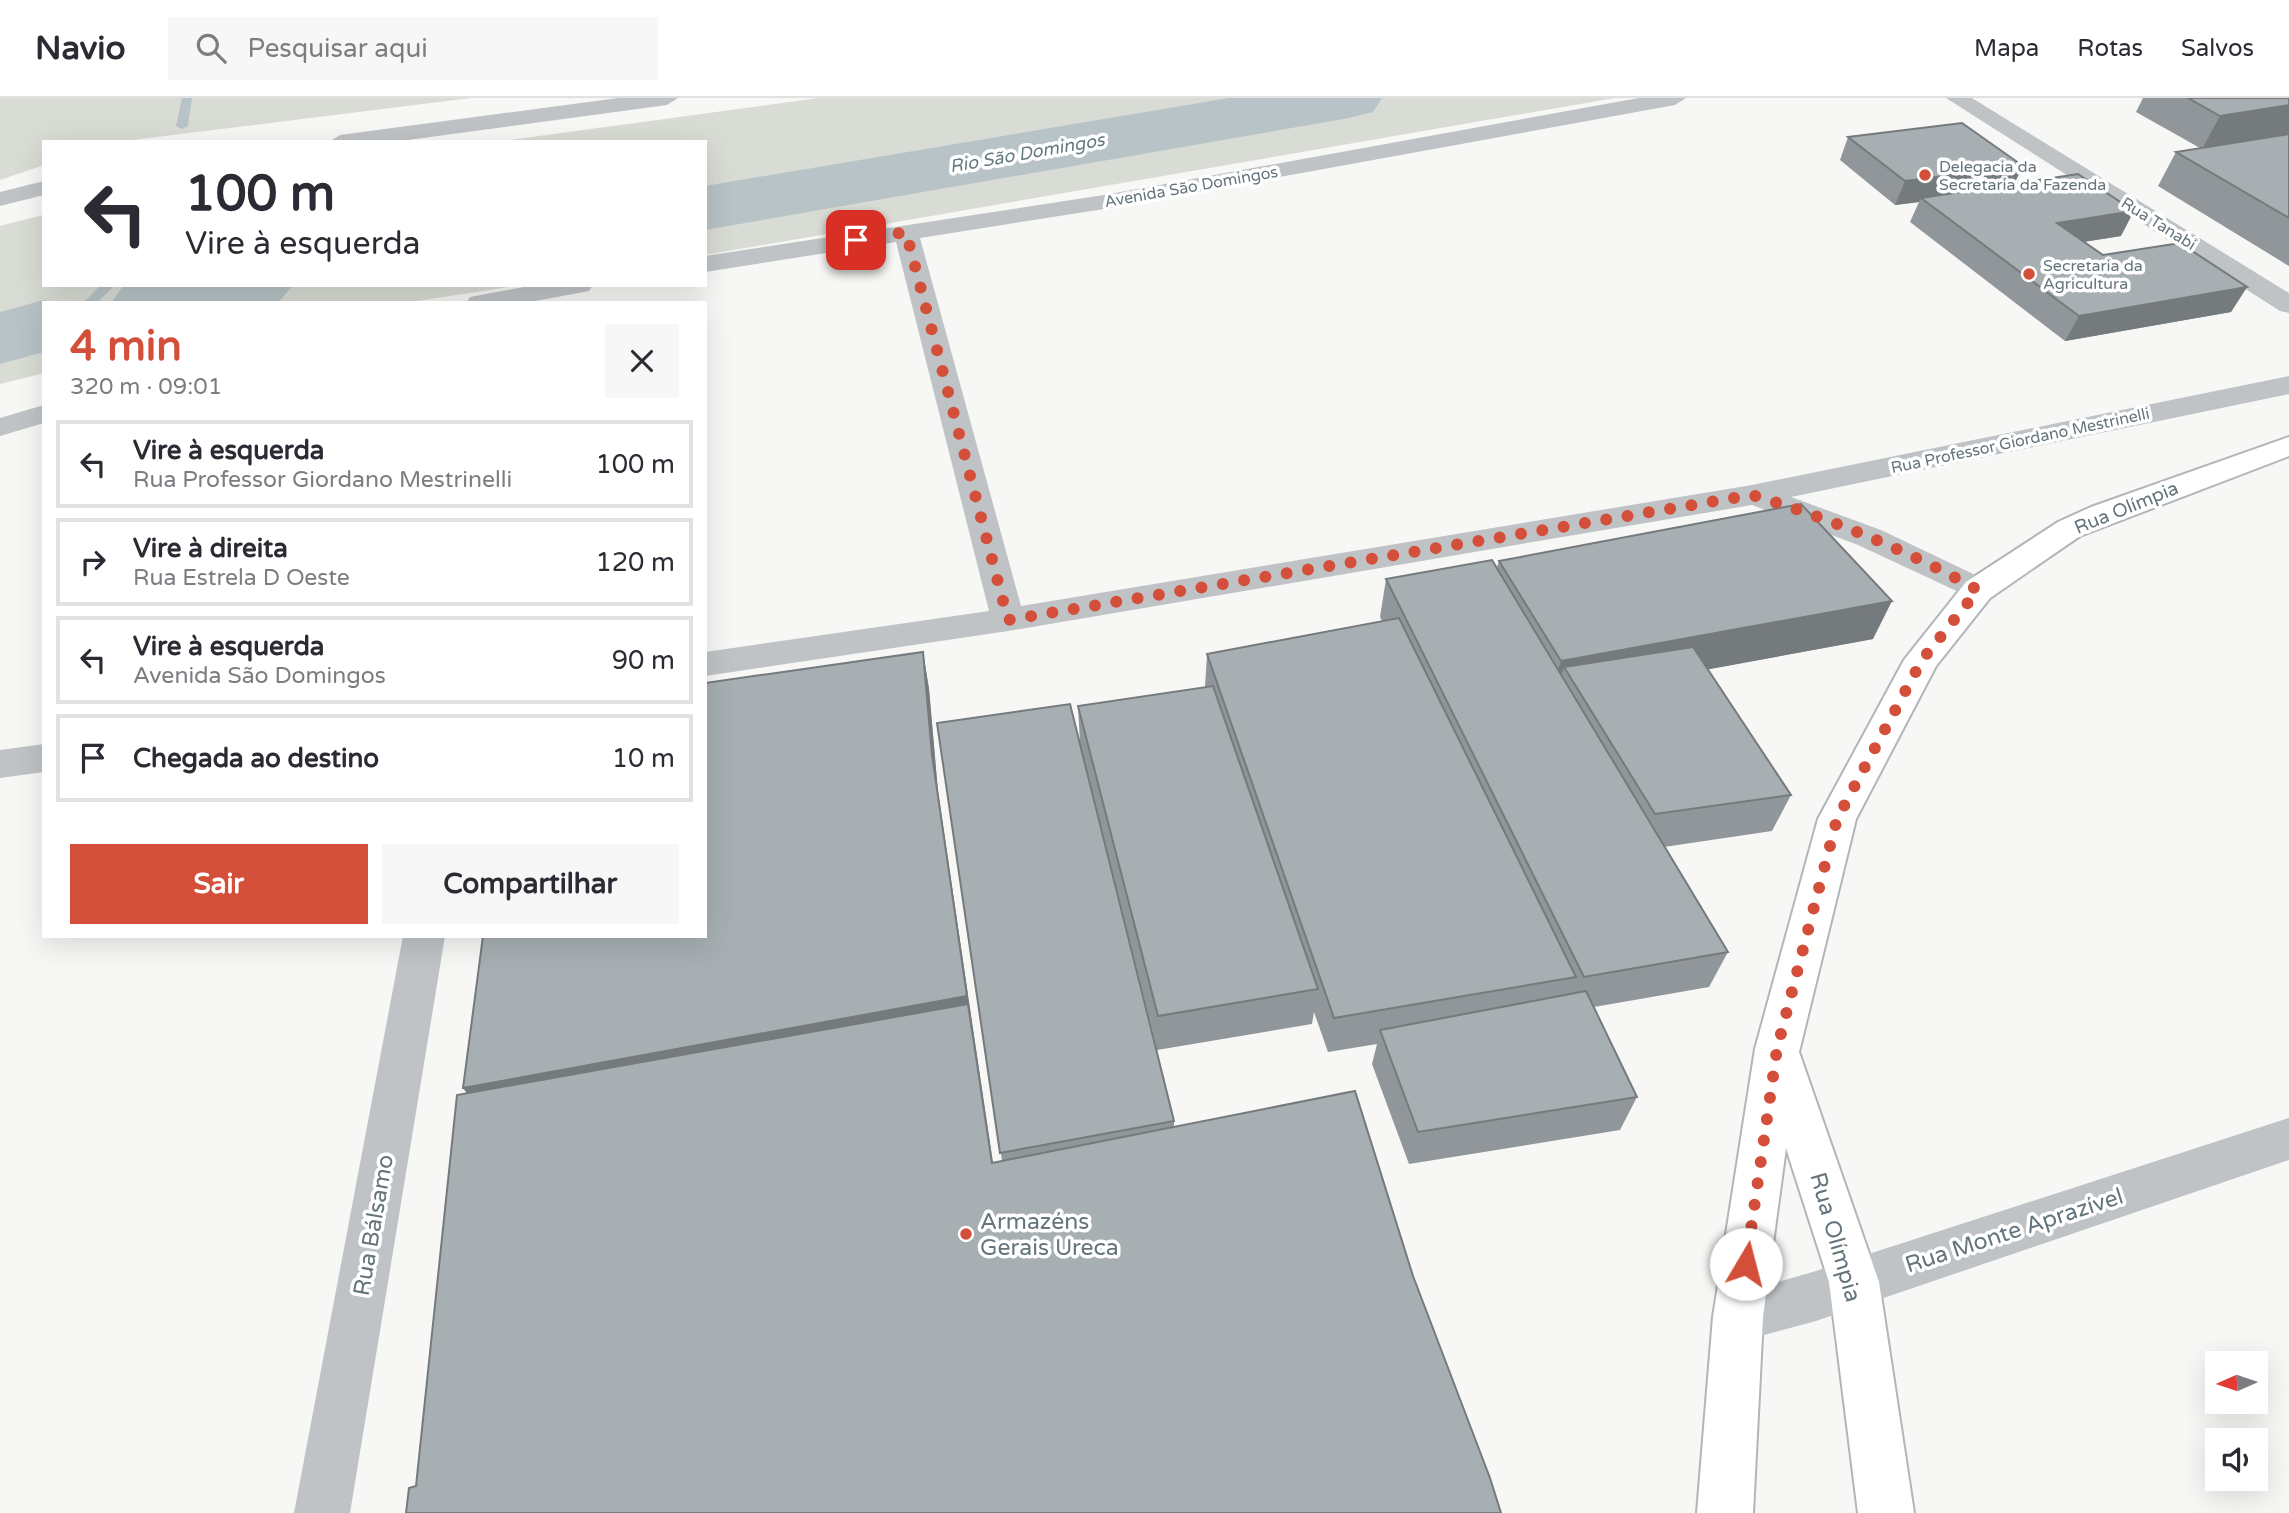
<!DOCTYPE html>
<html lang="pt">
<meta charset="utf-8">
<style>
body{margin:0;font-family:"Varela Round",sans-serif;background:#f7f7f7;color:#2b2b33;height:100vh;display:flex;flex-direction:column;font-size:26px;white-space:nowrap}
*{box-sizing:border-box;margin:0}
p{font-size:23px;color:#7c7c81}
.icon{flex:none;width:38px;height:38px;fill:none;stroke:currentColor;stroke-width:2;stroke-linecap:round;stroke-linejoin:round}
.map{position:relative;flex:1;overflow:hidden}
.side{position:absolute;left:42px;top:203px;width:665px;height:637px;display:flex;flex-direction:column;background:#fff;border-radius:0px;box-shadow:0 7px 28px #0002}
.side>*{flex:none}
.hud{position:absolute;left:42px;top:42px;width:665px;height:147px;border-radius:0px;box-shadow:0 7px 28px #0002;background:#fff;color:#2b2b33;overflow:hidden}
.needle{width:46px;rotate:267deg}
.controls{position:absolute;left:2205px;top:1253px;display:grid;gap:14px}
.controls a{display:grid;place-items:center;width:63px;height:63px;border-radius:0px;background:#fff;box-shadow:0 7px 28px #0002;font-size:35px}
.pin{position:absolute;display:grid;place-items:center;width:60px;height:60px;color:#fff;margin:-30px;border-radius:14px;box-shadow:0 4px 10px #0006}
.me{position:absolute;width:77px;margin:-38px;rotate:8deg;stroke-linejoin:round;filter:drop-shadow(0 0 5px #0008)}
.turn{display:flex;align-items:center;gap:24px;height:147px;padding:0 28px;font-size:32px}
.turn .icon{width:91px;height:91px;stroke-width:2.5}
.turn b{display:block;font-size:49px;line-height:60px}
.round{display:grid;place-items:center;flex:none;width:74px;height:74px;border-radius:0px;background:#f7f7f7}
.head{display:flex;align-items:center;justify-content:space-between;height:119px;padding:0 28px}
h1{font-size:42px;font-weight:700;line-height:52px;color:#d34f39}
.primary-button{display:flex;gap:14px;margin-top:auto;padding:14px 28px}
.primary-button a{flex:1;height:80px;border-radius:0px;background:#d34f39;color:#fff;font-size:28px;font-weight:700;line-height:80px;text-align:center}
.primary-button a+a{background:#f7f7f7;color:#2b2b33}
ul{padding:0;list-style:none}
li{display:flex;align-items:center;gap:21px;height:88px;margin:0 14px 10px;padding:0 14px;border:4px solid #e1e1e2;border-radius:0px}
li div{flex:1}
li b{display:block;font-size:26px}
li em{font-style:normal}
header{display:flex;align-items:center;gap:42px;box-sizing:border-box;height:98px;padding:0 35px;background:#fff;border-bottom:2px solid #e1e1e2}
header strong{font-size:33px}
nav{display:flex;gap:38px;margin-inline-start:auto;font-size:24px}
.search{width:490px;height:63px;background:#f7f7f7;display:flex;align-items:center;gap:18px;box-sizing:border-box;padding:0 24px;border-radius:0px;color:#7c7c81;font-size:26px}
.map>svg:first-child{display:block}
</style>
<header>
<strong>Navio</strong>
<div class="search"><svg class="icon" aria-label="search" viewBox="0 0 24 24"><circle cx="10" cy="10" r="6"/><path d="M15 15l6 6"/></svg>Pesquisar aqui</div>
<nav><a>Mapa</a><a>Rotas</a><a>Salvos</a></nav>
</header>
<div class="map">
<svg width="2289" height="1415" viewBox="0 0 2289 1415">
<rect width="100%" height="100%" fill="#f7f7f5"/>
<g fill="#d8dcd4">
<path d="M 0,0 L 471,0 L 116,44 L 44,44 L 44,67 L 0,82 Z"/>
<path d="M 819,0 L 1615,0 L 705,157 L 705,44 L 496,44 Z"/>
<path d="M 43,117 L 44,187 L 522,187 L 404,205 L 44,205 L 44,275 L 0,286 L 0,128 Z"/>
</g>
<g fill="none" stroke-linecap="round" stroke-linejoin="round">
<g fill="#b7c3c6" fill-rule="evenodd">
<path d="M 182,0 L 192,0 L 188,28 L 182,31 L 176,28 Z"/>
<path d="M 101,187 L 115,187 L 97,205 L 83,205 Z"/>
</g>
<g fill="#b7c3c6" fill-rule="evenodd">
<path d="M 1229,0 L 1382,0 L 1373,14 L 1349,20 L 705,132 L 705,88 Z"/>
<path d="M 124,187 L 293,187 L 278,205 L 111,205 Z"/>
<path d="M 44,202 L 54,205 L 44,205 L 44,254 L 0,266 L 0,214 Z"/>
</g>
<defs>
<path id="major" d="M 2289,339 L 2289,358 L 2080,438 L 1990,500 L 1936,568 L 1856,721 L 1799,954 L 1879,1184 L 1914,1415 L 1858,1415 L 1829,1184 L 1786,1050 L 1763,1219 L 1753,1415 L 1697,1415 L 1713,1219 L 1755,951 L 1818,721 L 1904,562 L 1966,484 L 2058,424 L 2091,409 Z"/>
</defs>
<use href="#major" stroke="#b0b6b9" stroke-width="4"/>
<g fill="#bfc3c6" fill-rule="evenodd">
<path d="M 618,0 L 678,0 L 667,7 L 393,44 L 329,44 L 340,37 Z"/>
<path d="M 1639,0 L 1686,0 L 1675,7 L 1104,111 L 920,140 L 1021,508 L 1752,387 L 2289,278 L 2289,296 L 1791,399 L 1881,432 L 1990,484 L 1995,492 L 1990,500 L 1978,503 L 1858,447 L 1752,407 L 1008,533 L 705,578 L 705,554 L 989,513 L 896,144 L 705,174 L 705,158 L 1104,97 Z"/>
<path d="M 1946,0 L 1972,0 L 2289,195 L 2289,215 L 2280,213 Z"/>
<path d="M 44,83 L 44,97 L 0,108 L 0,94 Z"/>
<path d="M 534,187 L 593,187 L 589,193 L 525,205 L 466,205 L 470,199 Z"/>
<path d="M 44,307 L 44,325 L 0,338 L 0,320 Z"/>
<path d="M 44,646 L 44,674 L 0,680 L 0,652 Z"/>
<path d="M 403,838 L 445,838 L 350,1415 L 294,1415 Z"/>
<path d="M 2289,1020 L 2289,1062 L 1816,1223 L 1738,1244 L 1720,1237 L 1713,1219 L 1720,1201 L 1816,1173 Z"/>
</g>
<use href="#major" fill="#fff" fill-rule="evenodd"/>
</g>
<g fill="#90969a">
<path d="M 2143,0 L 2289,0 L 2289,168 L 2158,88 L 2176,54 L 2200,50 L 2136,14 Z"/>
<path d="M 1848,39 L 2023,68 L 2014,86 L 2121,138 L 2084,144 L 2103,157 L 2247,189 L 2231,214 L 2065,243 L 1910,124 L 1919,104 L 1895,107 L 1840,62 Z"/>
<path d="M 1499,463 L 1873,541 L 1708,571 L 1791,697 L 1772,733 L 1664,749 L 1728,854 L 1709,889 L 1594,909 L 1637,999 L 1620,1032 L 1409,1066 L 1372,966 L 1377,946 L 1328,954 L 1314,914 L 1312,926 L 1157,952 L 1080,645 L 1078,608 L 1205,589 L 1207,556 L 1382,523 L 1380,519 L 1386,481 L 1497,469 Z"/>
<path d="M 923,554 L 929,591 L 938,694 L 993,1065 L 1002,1063 L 937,625 L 1174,1023 L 1174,1029 L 416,1388 L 467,995 Z"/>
</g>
<g fill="#757a7d">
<path d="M 2289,7 L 2289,37 L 2202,51 L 2220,18 Z"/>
<path d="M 2023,68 L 2011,92 L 1921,100 L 1919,104 L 1895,107 L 1905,83 Z"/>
<path d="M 2134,113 L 2121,138 L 2044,150 L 2057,125 Z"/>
<path d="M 2247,189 L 2231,214 L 2065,243 L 2079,218 Z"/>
<path d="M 1892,503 L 1873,541 L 1580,595 L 1564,569 L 1555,599 L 1549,600 L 1561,563 Z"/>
<path d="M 923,554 L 929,591 L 938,694 L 997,1096 L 486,1022 L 463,990 L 932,657 Z"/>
</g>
<g fill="#a7afb3" stroke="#757a7d" stroke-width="2">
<path d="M 2188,0 L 2289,0 L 2289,7 L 2220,18 Z"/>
<path d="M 1962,25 L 2023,68 L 1905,83 L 1848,39 Z"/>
<path d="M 2289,36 L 2289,120 L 2176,54 Z"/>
<path d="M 2078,76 L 2134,113 L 2057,125 L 2103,157 L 2180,145 L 2247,189 L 2079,218 L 1921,100 Z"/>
<path d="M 1801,406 L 1892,503 L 1561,563 L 1499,463 Z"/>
<path d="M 1492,462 L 1728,854 L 1584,879 L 1386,481 Z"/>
<path d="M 1399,520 L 1576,879 L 1334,920 L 1207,556 Z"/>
<path d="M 1693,549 L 1791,697 L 1655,716 L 1564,569 Z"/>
<path d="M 923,554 L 932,657 L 967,898 L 463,990 L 483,838 L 705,838 L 705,585 Z"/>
<path d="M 1213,588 L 1318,891 L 1158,918 L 1078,608 Z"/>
<path d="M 1070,606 L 1174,1023 L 1000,1055 L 937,625 Z"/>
<path d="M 1586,893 L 1637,999 L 1418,1034 L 1380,932 Z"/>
<path d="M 968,906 L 992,1065 L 1355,993 L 1413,1178 L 1490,1380 L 1501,1415 L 406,1415 L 409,1390 L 416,1388 L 457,997 Z"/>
</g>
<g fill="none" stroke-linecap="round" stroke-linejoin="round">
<path stroke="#d34f39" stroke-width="12" stroke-dasharray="0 21.6" d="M 856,142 L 906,134 L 1008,522 L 1752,397 C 1832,421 1904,451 1978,492 L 1922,562 L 1837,721 L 1777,951 L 1746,1166"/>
</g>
<g fill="#d34f39" stroke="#fff" stroke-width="2.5">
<circle cx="1925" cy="77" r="7"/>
<circle cx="2029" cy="176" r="7"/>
<circle cx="966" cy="1136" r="7"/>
</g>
<g text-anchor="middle" stroke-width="7" stroke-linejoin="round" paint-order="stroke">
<g font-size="16" fill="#65757d" stroke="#fff" text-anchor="start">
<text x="1939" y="74">Delegacia da<tspan x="1939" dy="18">Secretaria da Fazenda</tspan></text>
<text x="2043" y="173">Secretaria da<tspan x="2043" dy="18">Agricultura</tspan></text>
</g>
<g font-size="16" fill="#65757d" stroke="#fff">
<text transform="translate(1191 88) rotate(-10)" y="6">Avenida São Domingos</text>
<text transform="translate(2159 125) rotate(32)" y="6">Rua Tanabi</text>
<text transform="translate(2020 342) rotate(-12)" y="6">Rua Professor Giordano Mestrinelli</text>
</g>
<g font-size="18" font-style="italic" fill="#657a7f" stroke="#fff">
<text transform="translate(1027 55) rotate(-10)" y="6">Rio São Domingos</text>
</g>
<g font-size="19" fill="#65757d" stroke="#fff">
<text transform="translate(2126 409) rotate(-22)" y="7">Rua Olímpia</text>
</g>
<g font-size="23" fill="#65757d" stroke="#fff" text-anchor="start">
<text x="980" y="1131">Armazéns<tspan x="980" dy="26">Gerais Ureca</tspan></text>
</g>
<g font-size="23" fill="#65757d" stroke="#fff">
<text transform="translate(373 1127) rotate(-80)" y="8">Rua Bálsamo</text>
<text transform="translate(2014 1132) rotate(-18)" y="8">Rua Monte Aprazível</text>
<text transform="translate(1836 1139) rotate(74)" y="8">Rua Olímpia</text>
</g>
</g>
</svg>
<div class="controls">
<a><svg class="needle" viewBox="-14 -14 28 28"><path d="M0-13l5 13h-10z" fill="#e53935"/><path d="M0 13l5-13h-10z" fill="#7c7c81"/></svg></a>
<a><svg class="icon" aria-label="sound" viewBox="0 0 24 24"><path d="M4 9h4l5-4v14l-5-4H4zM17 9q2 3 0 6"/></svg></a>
</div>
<div class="pin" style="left:856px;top:142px;background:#d93025"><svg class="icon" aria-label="arrive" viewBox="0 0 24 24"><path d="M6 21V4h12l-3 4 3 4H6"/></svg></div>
<svg class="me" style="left:1746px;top:1166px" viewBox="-20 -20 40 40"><circle r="19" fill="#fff"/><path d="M0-13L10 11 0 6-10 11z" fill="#d34f39"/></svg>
<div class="hud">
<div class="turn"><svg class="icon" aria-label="left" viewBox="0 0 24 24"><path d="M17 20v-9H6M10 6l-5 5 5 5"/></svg><div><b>100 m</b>Vire à esquerda</div></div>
</div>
<section class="side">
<div class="head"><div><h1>4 min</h1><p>320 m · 09:01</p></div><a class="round"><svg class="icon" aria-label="close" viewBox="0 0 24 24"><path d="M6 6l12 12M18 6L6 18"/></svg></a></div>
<ul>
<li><svg class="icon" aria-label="left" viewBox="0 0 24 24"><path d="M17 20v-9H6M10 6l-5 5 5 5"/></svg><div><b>Vire à esquerda</b><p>Rua Professor Giordano Mestrinelli</p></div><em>100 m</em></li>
<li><svg class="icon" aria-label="right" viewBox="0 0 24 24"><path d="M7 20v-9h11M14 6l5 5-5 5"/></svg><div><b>Vire à direita</b><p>Rua Estrela D Oeste</p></div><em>120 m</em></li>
<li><svg class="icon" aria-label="left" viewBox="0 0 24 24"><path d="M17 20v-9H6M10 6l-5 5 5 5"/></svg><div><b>Vire à esquerda</b><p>Avenida São Domingos</p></div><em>90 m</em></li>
<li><svg class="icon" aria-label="arrive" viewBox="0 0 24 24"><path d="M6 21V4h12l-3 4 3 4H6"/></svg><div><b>Chegada ao destino</b></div><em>10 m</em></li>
</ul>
<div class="primary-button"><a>Sair</a><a>Compartilhar</a></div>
</section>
</div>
